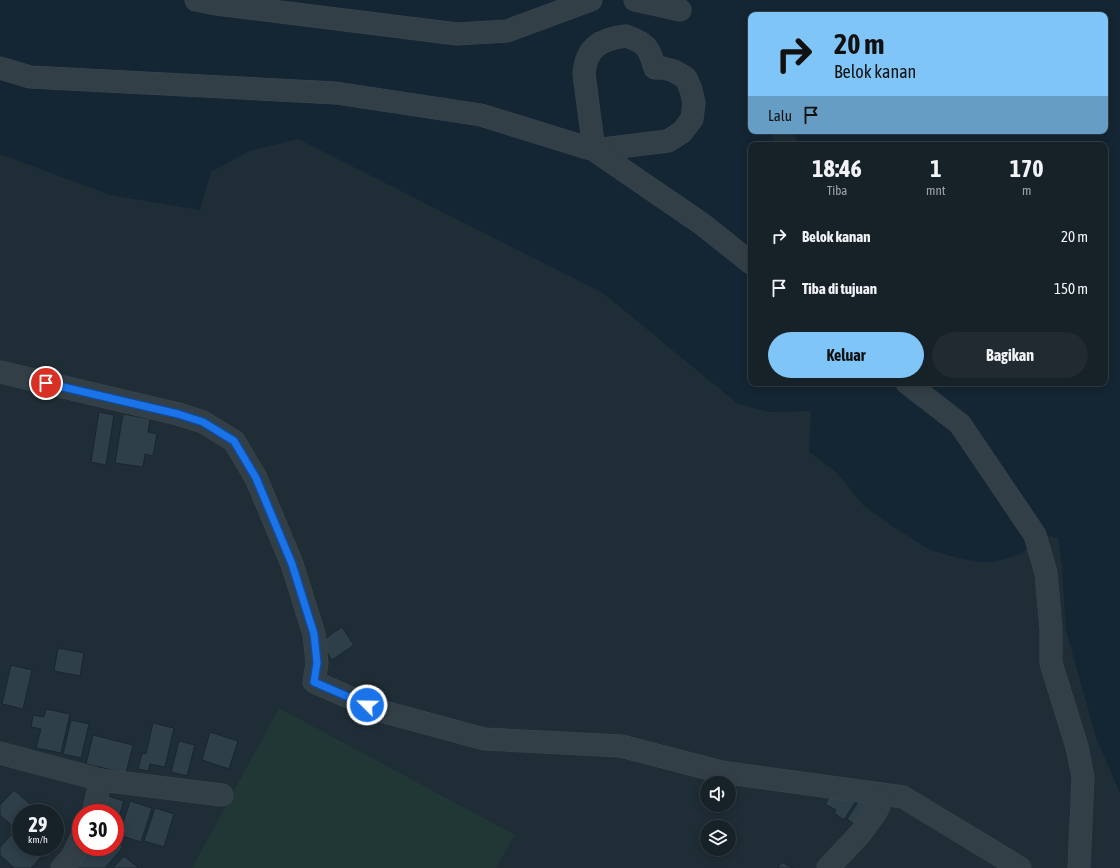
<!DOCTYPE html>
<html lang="id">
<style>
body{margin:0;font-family:"Asap Condensed",sans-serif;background:#202a30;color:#f1f3f6;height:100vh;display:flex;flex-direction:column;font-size:15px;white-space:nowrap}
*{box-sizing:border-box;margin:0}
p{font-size:13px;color:#9ea4a8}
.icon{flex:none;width:22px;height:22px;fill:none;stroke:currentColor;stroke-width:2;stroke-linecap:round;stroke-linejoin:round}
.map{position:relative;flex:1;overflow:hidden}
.panel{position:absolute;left:748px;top:142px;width:360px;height:244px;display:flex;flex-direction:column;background:#172228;border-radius:8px;box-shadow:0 2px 10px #0003,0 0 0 1px #363f45}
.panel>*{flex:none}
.guide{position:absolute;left:748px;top:12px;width:360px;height:122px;border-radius:8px;box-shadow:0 2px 10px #0003,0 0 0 1px #363f45;background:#7fc5f7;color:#111;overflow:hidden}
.fabs{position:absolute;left:700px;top:776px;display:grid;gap:8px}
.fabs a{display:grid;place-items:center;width:36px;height:36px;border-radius:50%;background:#172228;box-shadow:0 2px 10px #0003,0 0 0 1px #363f45;font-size:20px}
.speed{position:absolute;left:12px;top:804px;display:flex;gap:8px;font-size:20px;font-weight:700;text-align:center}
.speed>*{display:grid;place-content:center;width:52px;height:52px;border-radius:50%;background:#172228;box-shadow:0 2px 10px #0003,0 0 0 1px #363f45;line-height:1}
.speed small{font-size:10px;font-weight:400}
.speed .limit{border:6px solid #d22;background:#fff;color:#111}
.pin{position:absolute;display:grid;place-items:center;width:34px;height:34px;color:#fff;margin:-17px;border:2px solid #fff;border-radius:50%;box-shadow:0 1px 4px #0007}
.me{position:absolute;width:44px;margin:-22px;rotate:293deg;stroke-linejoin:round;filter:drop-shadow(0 0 3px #0008)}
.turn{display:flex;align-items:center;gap:14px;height:84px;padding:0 20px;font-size:18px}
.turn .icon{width:52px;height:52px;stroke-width:2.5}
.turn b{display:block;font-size:28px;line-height:34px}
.then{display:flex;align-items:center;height:38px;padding:0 20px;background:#0003;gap:8px;font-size:15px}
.eta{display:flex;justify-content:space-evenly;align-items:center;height:68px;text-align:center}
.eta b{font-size:24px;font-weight:700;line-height:28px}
.button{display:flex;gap:8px;margin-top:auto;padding:8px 20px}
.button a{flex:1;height:46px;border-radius:24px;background:#7fc5f7;color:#111;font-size:16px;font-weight:700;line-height:46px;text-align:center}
.button a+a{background:#202a30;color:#f1f3f6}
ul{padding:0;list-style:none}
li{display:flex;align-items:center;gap:12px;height:52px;padding:0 20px}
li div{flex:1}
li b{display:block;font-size:15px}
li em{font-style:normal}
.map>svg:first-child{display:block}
</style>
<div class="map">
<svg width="1120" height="868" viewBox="0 0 1120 868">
<rect width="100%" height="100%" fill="#1f2d36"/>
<path fill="#213735" d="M 279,708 L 515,835 L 496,868 L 192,868 Z"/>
<path fill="#142633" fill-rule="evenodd" d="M 0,0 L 1120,0 L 1120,793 L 1096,737 L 1066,630 L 1062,566 L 1058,538 L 1043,535 L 1021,554 L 1004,559 L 992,562 L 982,562 L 962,559 L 930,550 L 895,528 L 863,505 L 837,473 L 809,452 L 811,411 L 769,412 L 738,404 L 603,293 L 298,139 L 249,151 L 211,172 L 200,210 L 110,195 L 0,154 ZM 751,15 L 1105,15 L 1105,131 L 792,131 L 800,145 L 1105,145 L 1105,383 L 751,383 L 751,145 L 777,145 L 769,131 L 751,131 L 751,100 L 748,95 L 751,85 Z"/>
<g fill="#2e3f4a" stroke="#1a262d">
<path d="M 99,412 L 114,415 L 106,465 L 91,462 Z"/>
<path d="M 123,414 L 150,419 L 148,432 L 157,434 L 153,456 L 145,454 L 143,467 L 115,463 Z"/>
<path d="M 342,627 L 354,645 L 332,660 L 320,642 Z"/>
<path d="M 58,648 L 84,653 L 80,676 L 54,671 Z"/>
<path d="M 11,665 L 32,670 L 23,709 L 2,704 Z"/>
<path d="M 46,709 L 70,714 L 61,753 L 36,748 L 41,729 L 31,727 L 33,715 L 44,717 Z"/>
<path d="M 71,720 L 89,724 L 81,758 L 63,754 Z"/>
<path d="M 153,723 L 174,728 L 165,767 L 150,764 L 148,771 L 138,769 L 142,753 L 146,754 Z"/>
<path d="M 210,732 L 238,741 L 229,769 L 202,760 Z"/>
<path d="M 93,735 L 133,745 L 126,773 L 86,764 Z"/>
<path d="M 179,741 L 195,745 L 187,776 L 171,772 Z"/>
<path d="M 14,790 L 40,813 L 21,813 L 21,834 L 0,815 L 0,805 Z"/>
<path d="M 832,793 L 856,801 L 844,820 L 834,813 L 836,810 L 825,804 Z"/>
<path d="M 105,795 L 124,801 L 115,830 L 115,813 L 99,813 Z"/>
<path d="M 860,799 L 875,809 L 862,829 L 847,819 Z"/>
<path d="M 130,801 L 152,808 L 141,842 L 119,835 Z"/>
<path d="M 155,808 L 174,814 L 164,847 L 144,841 Z"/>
<path d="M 15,831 L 21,837 L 21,847 L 31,847 L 41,857 L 31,868 L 14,868 L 0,855 L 0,847 Z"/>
<path d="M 115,840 L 123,847 L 105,868 L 70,868 L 85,847 L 115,847 Z"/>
<path d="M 124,856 L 139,868 L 113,868 Z"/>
<path d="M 781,862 L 793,868 L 778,868 Z"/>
</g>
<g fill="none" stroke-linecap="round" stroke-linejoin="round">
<defs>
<g id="street">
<path d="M 196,0 L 216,4 L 457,34 L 507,31 L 591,0"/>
<path d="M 635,0 L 680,10"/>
<path d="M 626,36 C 646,43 649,47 655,68 L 663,68 L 674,71 L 686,78 L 691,90 L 694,103 L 692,119 L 682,132 L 668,141 L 594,150 L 584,74 C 586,47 601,39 626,36 Z"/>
<path d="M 0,68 L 30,77 L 336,93 L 481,115 L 594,150 L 702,224 L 751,263"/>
<path d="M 0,372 L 178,414 L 203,422 L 234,441 L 256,478 L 292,564 L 314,634 L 317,663 L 314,682 L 381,711 L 484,739 L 621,746 L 721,772 L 903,797 L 1020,868"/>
<path d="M 907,383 L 960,424 L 1035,535 L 1046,573 L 1051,629 L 1051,663 L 1077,747 L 1083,777 L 1079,868"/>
<path d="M 0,753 L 101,780 L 222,795"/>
<path d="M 93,813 L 101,780"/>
<path d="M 62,868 L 72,857 L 81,838"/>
<path d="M 828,868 L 860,834 L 876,812 L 884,795"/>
</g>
</defs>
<use href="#street" stroke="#3c4850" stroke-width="23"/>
<use href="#street" stroke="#333f47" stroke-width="22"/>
</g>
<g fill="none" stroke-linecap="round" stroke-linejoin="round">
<defs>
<path id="route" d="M 46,383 L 178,414 L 203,422 L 234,441 L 256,478 L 292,564 L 314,634 L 317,663 L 314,682 L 367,705"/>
</defs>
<use href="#route" stroke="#114b97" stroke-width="10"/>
<use href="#route" stroke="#1a73e8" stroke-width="7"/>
</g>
</svg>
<div class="fabs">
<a><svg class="icon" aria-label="sound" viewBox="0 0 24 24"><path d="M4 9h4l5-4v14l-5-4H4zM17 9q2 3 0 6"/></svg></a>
<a><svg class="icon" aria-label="layers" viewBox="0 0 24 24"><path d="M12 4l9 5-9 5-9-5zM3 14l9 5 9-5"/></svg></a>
</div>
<div class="speed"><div>29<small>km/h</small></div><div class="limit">30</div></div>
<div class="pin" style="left:46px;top:383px;background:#d93025"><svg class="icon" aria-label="arrive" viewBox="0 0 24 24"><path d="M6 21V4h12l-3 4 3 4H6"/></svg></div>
<svg class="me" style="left:367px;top:705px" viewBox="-20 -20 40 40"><circle r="17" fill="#1a73e8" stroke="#fff" stroke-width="3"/><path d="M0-11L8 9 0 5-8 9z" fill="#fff"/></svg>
<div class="guide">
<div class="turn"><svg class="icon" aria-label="right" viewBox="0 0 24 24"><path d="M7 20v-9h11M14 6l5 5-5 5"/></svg><div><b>20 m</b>Belok kanan</div></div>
<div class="then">Lalu<svg class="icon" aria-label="arrive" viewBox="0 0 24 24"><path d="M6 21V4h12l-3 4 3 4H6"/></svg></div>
</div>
<section class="panel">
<div class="eta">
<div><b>18:46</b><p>Tiba</p></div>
<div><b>1</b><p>mnt</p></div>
<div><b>170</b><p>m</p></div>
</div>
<ul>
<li><svg class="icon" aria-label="right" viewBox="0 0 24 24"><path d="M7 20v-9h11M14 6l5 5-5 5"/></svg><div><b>Belok kanan</b></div><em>20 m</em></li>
<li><svg class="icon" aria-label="arrive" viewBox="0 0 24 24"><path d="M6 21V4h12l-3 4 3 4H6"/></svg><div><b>Tiba di tujuan</b></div><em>150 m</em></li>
</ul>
<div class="button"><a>Keluar</a><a>Bagikan</a></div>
</section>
</div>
